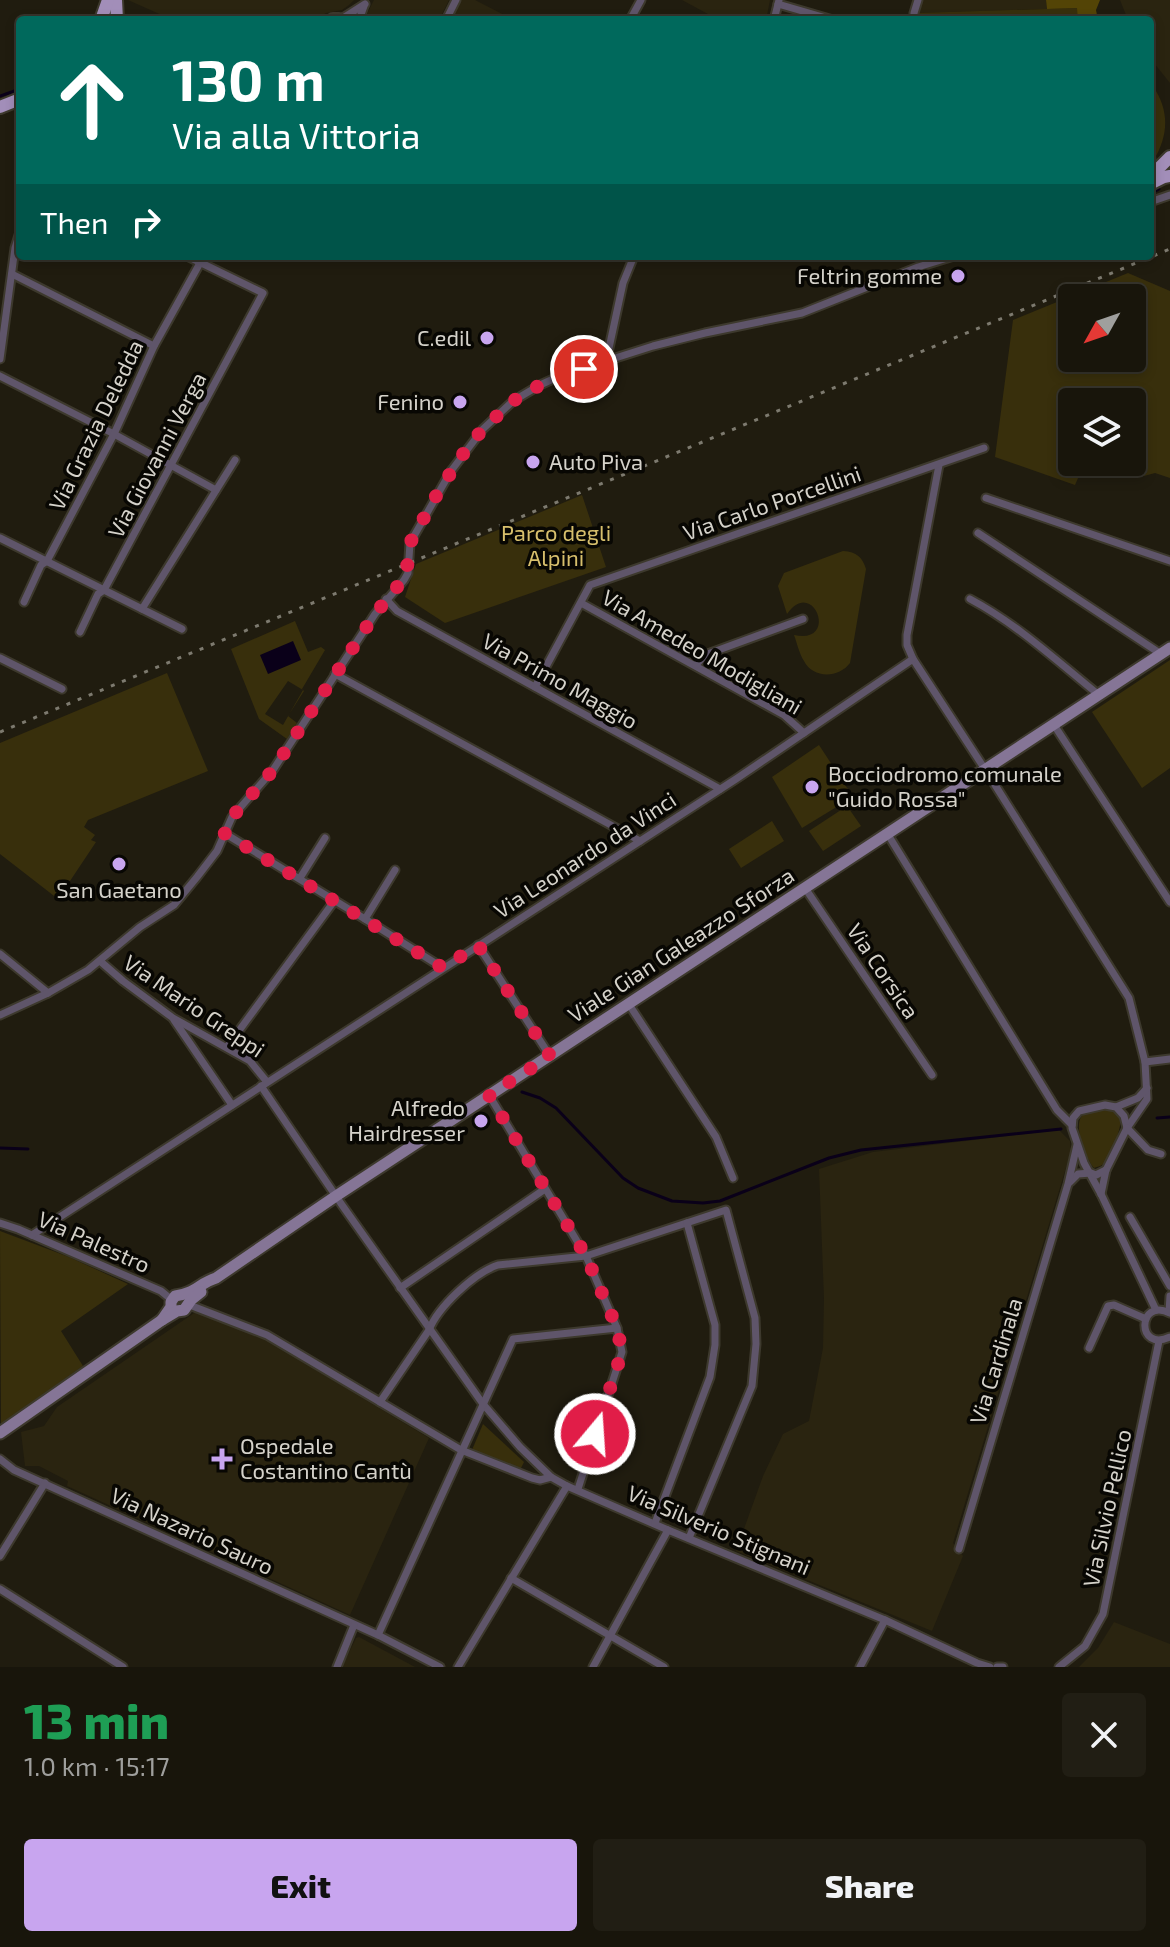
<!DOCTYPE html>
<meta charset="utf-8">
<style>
body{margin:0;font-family:"Exo 2",sans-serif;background:#211e14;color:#f1f3f6;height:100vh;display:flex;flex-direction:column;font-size:30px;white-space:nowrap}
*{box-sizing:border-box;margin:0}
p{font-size:26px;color:#9f9f9d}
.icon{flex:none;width:44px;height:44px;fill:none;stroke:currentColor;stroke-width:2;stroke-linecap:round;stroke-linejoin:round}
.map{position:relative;height:1667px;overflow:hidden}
.sheet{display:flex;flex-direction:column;background:#18150b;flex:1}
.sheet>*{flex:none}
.banner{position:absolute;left:16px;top:16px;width:1138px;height:244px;border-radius:8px;box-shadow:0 4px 12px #0003,0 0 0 2px #36342c;background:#00695c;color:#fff;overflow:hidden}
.needle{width:52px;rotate:230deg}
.fabs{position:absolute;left:1058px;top:284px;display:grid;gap:16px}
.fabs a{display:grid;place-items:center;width:88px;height:88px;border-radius:8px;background:#18150b;box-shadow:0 4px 12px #0003,0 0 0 2px #36342c;font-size:40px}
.pin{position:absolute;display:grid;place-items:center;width:68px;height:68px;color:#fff;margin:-34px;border:4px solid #fff;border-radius:50%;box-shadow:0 2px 8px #0007}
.me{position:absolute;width:88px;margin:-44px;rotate:18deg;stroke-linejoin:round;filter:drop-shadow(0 0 6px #0008)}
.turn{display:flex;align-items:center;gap:28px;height:168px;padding:0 24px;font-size:36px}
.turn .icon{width:104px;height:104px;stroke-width:2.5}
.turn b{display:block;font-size:56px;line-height:68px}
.then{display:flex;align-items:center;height:76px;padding:0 24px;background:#0003;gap:16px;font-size:30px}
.round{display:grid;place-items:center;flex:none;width:84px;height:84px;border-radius:8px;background:#211e14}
.summary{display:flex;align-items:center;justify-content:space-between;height:136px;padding:0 24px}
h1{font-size:48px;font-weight:800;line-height:60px;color:#1e9e55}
.button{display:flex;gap:16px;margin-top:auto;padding:16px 24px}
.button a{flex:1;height:92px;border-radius:8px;background:#c8a5ef;color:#111;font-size:32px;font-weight:800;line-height:92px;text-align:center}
.button a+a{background:#211e14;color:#f1f3f6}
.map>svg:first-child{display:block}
</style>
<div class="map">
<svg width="1170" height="1667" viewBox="0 0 1170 1667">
<rect width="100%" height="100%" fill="#201c0f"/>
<g fill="#2a2410">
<path d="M 128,0 L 354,0 L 349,5 L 342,10 L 326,13 L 313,20 L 173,20 Z"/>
<path d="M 374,0 L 449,0 L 439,20 L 367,20 L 365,18 Z"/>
<path d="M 461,0 L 475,0 L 514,20 L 452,20 Z"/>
<path d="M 682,0 L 770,0 L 766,20 L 719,20 Z"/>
<path d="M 922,0 L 1046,0 L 1047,9 L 917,13 Z"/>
<path d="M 1120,0 L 1170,0 L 1170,83 L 1150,58 L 1150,20 L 1128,20 Z"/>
<path d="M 1059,1130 L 1070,1141 L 1071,1151 L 953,1543 L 963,1556 L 932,1631 L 736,1551 L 763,1476 L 783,1434 L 809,1421 L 823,1348 L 824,1298 L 819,1169 L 873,1152 Z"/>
<path d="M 197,1311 L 265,1339 L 429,1438 L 350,1615 L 67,1486 L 68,1481 L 39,1466 L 25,1466 L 21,1432 L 44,1426 L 57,1407 Z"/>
<path d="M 1114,1622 L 1170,1644 L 1170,1667 L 1079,1667 L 1098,1648 Z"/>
<path d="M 359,1637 L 415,1667 L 342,1667 L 356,1638 Z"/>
</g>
<g fill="#382f0c" fill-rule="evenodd">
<path d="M 1078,8 L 1078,20 L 918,20 L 917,13 Z"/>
<path d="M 1150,82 C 1168,106 1170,130 1156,156 L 1158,164 L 1150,167 Z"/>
<path d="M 1128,273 L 1170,291 L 1170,478 L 1155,473 L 1144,476 L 1104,462 L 1132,462 L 1132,402 L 1072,402 L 1072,462 L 1085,462 L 1075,485 L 995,457 L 1013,320 ZM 1072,298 L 1132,298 L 1132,358 L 1072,358 Z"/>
<path d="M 582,495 L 606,567 L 445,623 L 405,597 L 416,564 Z"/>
<path d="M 843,551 C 857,552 862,557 866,569 L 850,663 C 839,678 813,679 804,661 C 799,653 797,643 794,635 C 840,645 813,576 787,614 L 778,586 L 784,573 Z"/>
<path d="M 295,621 L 308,652 L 321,647 L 325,650 L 302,689 L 304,691 L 288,716 L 297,723 L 287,739 L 259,719 L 231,649 ZM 288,681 L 303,690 L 283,725 L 265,714 Z"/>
<path d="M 1170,660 L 1170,768 L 1142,788 L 1092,712 Z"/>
<path d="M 167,673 L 208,771 L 88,820 L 84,827 L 95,835 L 91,840 L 96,842 L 58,899 L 0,854 L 0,743 Z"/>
<path d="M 819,745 L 853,797 L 802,828 L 772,777 Z"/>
<path d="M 847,806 L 861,826 L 823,851 L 809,831 Z"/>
<path d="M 772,821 L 784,841 L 741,868 L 729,849 Z"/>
<path d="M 1103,1109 C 1110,1110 1116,1111 1120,1118 C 1123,1126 1111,1154 1106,1161 C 1102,1166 1100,1166 1094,1168 C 1086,1159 1071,1122 1084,1114 C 1088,1111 1098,1110 1103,1109 Z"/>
<path d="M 0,1231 L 69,1257 L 128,1284 L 61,1331 L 83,1366 L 1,1424 Z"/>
<path d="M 483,1424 L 524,1462 L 520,1470 L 472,1450 Z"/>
</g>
<path fill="#534406" d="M 1046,0 L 1100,0 L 1096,10 L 1098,20 L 1078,20 L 1077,8 L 1047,9 Z"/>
<path fill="#0a0019" d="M 293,641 L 301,660 L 268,674 L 260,655 Z"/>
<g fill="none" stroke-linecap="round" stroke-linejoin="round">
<g stroke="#0a0019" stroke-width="3">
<path d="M 0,96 L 20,89"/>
<path d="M 1150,194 L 1159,189"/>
<path d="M 522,1092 L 540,1098 L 556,1108 L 623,1178 L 638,1188 L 672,1201 L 703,1203 L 720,1201 L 829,1158 L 861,1150 L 1061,1129"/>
<path d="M 1157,1118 L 1170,1117"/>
<path d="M 0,1148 L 28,1149"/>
</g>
<defs>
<g id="street">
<path d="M 778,4 L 833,20"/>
<path d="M 340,20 L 365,4"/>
<path d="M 359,20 L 364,6"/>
<path d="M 446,20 L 456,0"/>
<path d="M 630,20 L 641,0"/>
<path d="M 774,20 L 779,0"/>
<path d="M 914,20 L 914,13 L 918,0"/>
<path d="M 1150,202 L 1170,195"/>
<path d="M 12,274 L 154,346"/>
<path d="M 0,359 L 15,248 L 20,232"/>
<path d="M 606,362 L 623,283 L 634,256"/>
<path d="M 0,376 L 114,434 L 216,490"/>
<path d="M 939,465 L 907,635 L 907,645 L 913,659 L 990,777 L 1129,998 L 1145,1062 L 1147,1099 L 1127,1128 L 1106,1170 L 1101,1194"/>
<path d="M 986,498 L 1170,561"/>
<path d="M 978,533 L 1161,654"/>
<path d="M 0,538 L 182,629"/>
<path d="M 386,599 L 397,611 L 720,789"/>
<path d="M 970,599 C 1017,624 1057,661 1099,695"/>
<path d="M 24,602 L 41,565 L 47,561 L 114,434 L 154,346 L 200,263"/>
<path d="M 581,603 L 784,715 L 804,733"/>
<path d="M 142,609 L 235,460"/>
<path d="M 80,632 L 98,594 L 104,590 L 263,293 L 187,256"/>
<path d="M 0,658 L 62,689"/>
<path d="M 696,665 L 705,655 L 803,619"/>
<path d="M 335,674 L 640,841"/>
<path d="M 535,687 L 590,585 L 984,448"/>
<path d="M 1054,725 L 1170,902"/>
<path d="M 224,833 L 365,919 L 443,968"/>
<path d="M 887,833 L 1057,1110 L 1072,1125"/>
<path d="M 300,878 L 325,838"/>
<path d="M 805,888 L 932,1075"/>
<path d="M 365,919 L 395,870"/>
<path d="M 478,945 L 550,1056"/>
<path d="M 0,954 L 48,993"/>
<path d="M 100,961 L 123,981 L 173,1018 L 250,1061 L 267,1082"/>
<path d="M 628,1003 L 716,1137 L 733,1178"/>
<path d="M 0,1015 L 48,993 L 88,970 L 140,927 L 174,905 L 197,877 L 217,851 L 232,817 L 273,770 L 375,614 L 404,580 L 408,573 L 410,543 L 451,471 L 483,429 L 513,401 L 540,385 L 562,375 L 653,346 L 705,333 L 802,313 L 918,267 L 954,256"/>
<path d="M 174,1020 L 232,1105"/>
<path d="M 227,1047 L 335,900"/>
<path d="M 1145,1062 L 1170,1059"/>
<path d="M 261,1086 L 342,1205 L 483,1404 L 520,1447 L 551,1477 L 567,1486 L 668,1530 L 885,1620 L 977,1663 L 990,1667"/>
<path d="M 489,1095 L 586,1256 L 617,1328 L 622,1352 L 578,1489"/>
<path d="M 1116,1107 L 1138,1098 L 1147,1088"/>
<path d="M 1127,1128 L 1124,1116 L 1116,1107 L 1105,1105 L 1079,1111 L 1073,1118 L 1072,1128 L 1084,1163 L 1101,1194 L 1156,1310"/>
<path d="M 1127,1128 L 1148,1150 L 1161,1154"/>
<path d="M 1070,1182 L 1078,1174 L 1091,1173 L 1096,1175 L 1106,1170"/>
<path d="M 1130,1217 L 1170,1286"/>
<path d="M 0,1223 L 18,1229 L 161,1291 L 172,1300"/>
<path d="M 32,1235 L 736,779 L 913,659"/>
<path d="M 400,1288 L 545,1189"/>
<path d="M 187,1304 L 267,1335 L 461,1450 L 532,1478 L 540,1480 L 551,1477"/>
<path d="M 1169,1312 L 1170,1296"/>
<path d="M 1170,1313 C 1137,1297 1136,1353 1170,1337"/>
<path d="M 1089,1348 L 1108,1306 L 1114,1305 L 1146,1319"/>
<path d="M 380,1402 L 429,1330 C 438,1307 474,1273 498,1265 L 586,1256 L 726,1210 L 755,1318 L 756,1344 L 752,1386 L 689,1538"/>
<path d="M 0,1459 L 14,1470 L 378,1635 L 440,1667"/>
<path d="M 655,1523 L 710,1377 L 715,1345 L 715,1325 L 687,1223"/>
<path d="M 959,1549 L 1068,1184 L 1077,1145"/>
<path d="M 0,1556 L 45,1483"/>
<path d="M 511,1578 L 664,1667"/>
<path d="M 0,1589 L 123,1667"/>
<path d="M 378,1635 L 513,1339 L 617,1328"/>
<path d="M 337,1667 L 354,1625"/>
<path d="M 458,1667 L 567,1486"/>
<path d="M 593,1667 L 668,1530"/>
<path d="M 860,1667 L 885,1620"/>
<path d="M 997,1667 L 1003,1667"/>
<path d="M 1059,1667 L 1085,1646 L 1103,1614 L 1159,1341"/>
</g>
<g id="secondary">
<path d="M 162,1320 L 171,1307 L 171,1302 L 175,1296 C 194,1294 200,1283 216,1278 L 336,1196 L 1170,648"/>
<path d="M 0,1433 L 162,1320 L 177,1311 L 184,1310 L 191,1300 L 201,1292"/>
</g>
<g id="primary">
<path d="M 116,0 L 117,20"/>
<path d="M 101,20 L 108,0"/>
<path d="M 333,20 L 339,20"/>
<path d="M 0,107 L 20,99"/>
<path d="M 1150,174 L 1157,170 L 1170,157"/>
<path d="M 1150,184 L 1164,177 L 1170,176"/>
</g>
</defs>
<use href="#street" stroke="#3d392d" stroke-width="11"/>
<use href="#secondary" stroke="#3d392d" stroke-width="15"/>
<use href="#primary" stroke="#3d392d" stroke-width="16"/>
<use href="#street" stroke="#5f556a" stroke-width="7"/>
<use href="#secondary" stroke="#857596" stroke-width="11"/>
<use href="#primary" stroke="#a28eb9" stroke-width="12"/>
<path stroke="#7d7a6f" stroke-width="3" stroke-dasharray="4 8" stroke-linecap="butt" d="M 0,732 L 1170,249"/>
</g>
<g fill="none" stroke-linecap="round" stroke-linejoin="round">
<path stroke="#e11d48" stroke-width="14" stroke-dasharray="0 25.2" d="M 584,369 L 540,385 L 513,401 L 483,429 L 467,448 L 440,489 L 410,543 L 406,576 L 375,614 L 273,770 L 232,817 L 224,833 L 443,968 L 478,945 L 550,1056 L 489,1095 L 586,1256 L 617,1328 L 622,1352 L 595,1434"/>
</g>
<g fill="#c8a5ef" stroke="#080703" stroke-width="3">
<circle cx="958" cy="276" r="8"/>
<circle cx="487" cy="338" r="8"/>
<circle cx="460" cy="402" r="8"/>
<circle cx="533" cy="462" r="8"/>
<circle cx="812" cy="787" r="8"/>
<circle cx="119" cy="864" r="8"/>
<circle cx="481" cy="1121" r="8"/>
<path d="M218 1447h8v8h8v8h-8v8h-8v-8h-8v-8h8z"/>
</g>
<g text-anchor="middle" stroke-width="7" stroke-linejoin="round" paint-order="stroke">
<g font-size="22" fill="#d5d2ca" stroke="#080703" text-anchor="end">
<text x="942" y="284">Feltrin gomme</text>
<text x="471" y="346">C.edil</text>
<text x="444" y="410">Fenino</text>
<text x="549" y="470" text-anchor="start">Auto Piva</text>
<text x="828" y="782" text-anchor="start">Bocciodromo comunale<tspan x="828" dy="25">"Guido Rossa"</tspan></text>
<text x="119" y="898" text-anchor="middle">San Gaetano</text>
<text x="465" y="1116">Alfredo<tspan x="465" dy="25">Hairdresser</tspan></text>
<text x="240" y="1454" text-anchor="start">Ospedale<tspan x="240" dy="25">Costantino Cantù</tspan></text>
</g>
<g font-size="22" fill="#d5d2ca" stroke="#080703">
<text transform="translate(96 425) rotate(-64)" y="8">Via Grazia Deledda</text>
<text transform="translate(157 455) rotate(-62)" y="8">Via Giovanni Verga</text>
<text transform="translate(772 503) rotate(-19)" y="8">Via Carlo Porcellini</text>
<text transform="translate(702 652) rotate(30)" y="8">Via Amedeo Modigliani</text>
<text transform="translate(560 681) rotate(29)" y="8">Via Primo Maggio</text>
<text transform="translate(585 855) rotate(-33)" y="8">Via Leonardo da Vinci</text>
<text transform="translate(681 945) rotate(-33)" y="8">Viale Gian Galeazzo Sforza</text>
<text transform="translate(883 971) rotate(56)" y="8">Via Corsica</text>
<text transform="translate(194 1006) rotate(34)" y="8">Via Mario Greppi</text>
<text transform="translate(94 1242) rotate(24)" y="8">Via Palestro</text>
<text transform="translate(996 1361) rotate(-73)" y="8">Via Cardinala</text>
<text transform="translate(1107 1508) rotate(-78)" y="8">Via Silvio Pellico</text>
<text transform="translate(719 1530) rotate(23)" y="8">Via Silverio Stignani</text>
<text transform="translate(192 1531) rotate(25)" y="8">Via Nazario Sauro</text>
</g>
<g font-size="22" fill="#d7bf6c" stroke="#080703">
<text x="556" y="541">Parco degli<tspan x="556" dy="25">Alpini</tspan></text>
</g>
</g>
</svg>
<div class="fabs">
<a><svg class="needle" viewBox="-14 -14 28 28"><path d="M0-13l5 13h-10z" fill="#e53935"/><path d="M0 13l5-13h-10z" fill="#9f9f9d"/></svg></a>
<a><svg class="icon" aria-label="layers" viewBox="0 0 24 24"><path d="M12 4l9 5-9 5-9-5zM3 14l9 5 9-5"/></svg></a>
</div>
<div class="pin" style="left:584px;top:369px;background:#d93025"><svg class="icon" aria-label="arrive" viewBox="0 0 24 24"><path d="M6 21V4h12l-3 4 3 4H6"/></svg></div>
<svg class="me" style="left:595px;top:1434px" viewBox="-20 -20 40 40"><circle r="17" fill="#e11d48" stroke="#fff" stroke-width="3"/><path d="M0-11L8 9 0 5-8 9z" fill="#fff"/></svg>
<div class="banner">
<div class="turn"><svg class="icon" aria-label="ahead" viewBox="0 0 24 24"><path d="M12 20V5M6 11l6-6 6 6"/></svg><div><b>130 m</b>Via alla Vittoria</div></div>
<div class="then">Then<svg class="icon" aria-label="right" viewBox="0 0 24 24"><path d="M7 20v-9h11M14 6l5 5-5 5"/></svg></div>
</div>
</div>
<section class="sheet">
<div class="summary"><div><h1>13 min</h1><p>1.0 km · 15:17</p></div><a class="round"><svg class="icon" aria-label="close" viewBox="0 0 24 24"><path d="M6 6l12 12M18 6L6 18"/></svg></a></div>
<div class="button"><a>Exit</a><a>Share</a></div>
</section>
